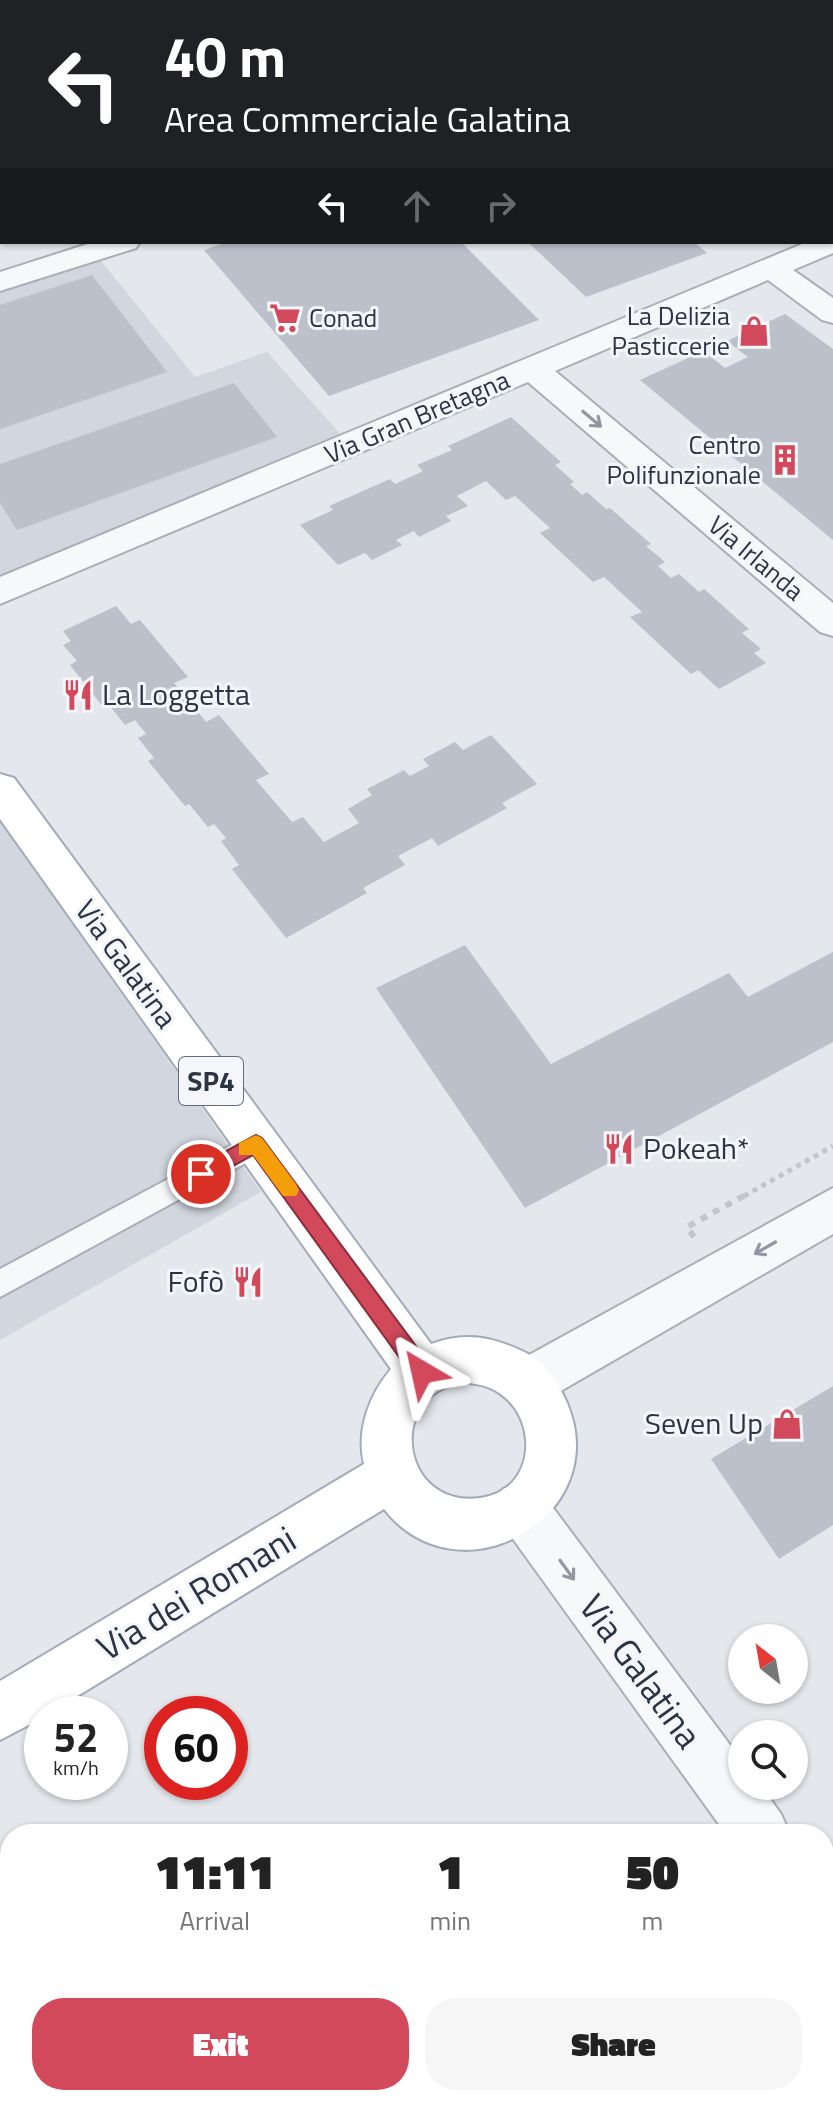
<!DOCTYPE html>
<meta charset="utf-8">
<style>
body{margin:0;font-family:"Titillium Web",sans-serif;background:#f6f6f6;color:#222;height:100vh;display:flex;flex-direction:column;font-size:30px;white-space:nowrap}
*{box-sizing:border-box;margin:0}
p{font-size:26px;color:#767676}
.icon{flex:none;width:44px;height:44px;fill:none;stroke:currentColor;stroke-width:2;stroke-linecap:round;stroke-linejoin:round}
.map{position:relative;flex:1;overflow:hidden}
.drawer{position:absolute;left:0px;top:1824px;width:834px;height:282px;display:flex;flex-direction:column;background:#fff;border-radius:32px 32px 0 0;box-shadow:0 2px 6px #0004}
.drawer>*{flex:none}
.hud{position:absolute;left:0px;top:0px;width:834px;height:244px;box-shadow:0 2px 6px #0004;background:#202124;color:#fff;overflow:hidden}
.needle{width:52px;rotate:329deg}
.tools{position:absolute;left:728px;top:1624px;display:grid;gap:16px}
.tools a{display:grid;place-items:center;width:80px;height:80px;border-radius:50%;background:#fff;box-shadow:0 2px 6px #0004;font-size:40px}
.speed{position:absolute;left:24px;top:1696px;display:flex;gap:16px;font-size:40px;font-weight:700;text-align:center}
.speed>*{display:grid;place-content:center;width:104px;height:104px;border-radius:50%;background:#fff;box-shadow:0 2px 6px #0004;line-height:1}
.speed small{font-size:20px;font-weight:400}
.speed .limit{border:12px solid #d22;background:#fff;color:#111}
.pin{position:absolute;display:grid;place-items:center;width:68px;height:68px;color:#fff;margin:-34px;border:4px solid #fff;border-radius:50%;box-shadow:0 2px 8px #0007}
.me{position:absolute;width:88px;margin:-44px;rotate:324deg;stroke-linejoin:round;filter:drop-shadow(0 0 6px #0008)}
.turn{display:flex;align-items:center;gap:28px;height:168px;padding:0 32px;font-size:36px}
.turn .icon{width:104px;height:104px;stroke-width:2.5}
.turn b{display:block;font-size:56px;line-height:68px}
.lanes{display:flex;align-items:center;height:76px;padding:0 32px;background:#0003;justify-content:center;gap:40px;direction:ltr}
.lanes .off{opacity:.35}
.eta{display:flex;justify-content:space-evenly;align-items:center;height:136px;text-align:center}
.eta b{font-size:48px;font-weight:800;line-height:56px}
.action{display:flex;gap:16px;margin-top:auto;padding:16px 32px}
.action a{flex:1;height:92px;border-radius:32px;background:#d1495b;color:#fff;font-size:32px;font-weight:800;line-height:92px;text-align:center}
.action a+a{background:#f6f6f6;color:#222}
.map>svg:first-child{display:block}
</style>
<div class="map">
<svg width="833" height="2105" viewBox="0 0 833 2105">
<rect width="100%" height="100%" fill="#e4e7ec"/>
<g fill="#d2d6de">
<path d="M 94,252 L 195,377 L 267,352 L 350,445 L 0,591 L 0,282 Z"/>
<path d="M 0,821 L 261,1192 L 0,1340 Z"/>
</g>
<g fill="#bbc0ca">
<path d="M 227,242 L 461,242 L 539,320 L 329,396 L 204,250 Z"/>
<path d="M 537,242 L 694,242 L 707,253 L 586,297 L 530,244 Z"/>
<path d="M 92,275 L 167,372 L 0,429 L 0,305 Z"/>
<path d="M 785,314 L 833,349 L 833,540 L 640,380 L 703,351 L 725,368 L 748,357 L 727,341 Z"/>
<path d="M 234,383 L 277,437 L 17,530 L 0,503 L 0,464 Z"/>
<path d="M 511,417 L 561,462 L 555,465 L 574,482 L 570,484 L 582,495 L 587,492 L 606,509 L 610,508 L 651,544 L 646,546 L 665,562 L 658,566 L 671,578 L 679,574 L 699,592 L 704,589 L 749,629 L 742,633 L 761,649 L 754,653 L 766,663 L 719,689 L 698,670 L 691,674 L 630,617 L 642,612 L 604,577 L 593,582 L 540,533 L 550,528 L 515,496 L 506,500 L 486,481 L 457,496 L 468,506 L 446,516 L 451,521 L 419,537 L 414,531 L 396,540 L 402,545 L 372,560 L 365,553 L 338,565 L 300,525 L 333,510 L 329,506 L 390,479 L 395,484 L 423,471 L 417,465 L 452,450 L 448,446 Z"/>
<path d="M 116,606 L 131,624 L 140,620 L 188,677 L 174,683 L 206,722 L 219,715 L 269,774 L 256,780 L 292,822 L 303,817 L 324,842 L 359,823 L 348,809 L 372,795 L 367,789 L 404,770 L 410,776 L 429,766 L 423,759 L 455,742 L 463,750 L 491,735 L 537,784 L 502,803 L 507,808 L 438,846 L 432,838 L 398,856 L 405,865 L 363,888 L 367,893 L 286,938 L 232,869 L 239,865 L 221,841 L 226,838 L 214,824 L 208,827 L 189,804 L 185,806 L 148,761 L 154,758 L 138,738 L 146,734 L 135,720 L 125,725 L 109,705 L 104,708 L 70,665 L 77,661 L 63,645 L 71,641 L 63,631 Z"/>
<path d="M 465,945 L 551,1064 L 729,973 L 748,997 L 833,952 L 833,1042 L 525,1208 L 376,988 Z"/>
<path d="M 833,1386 L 833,1525 L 779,1559 L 711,1459 Z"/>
</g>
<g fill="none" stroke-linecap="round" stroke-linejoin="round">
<defs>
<path id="service" d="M 256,1132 L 266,1136 L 269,1144 L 266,1152 L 0,1297 L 0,1269 Z"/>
<g id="minor">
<rect x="832" y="147" width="1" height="18"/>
<path d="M 833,233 L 833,253 L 793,270 L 833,298 L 833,323 L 822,320 L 768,280 L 555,371 L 833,603 L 833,636 L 820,632 L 528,382 L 0,604 L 0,577 L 807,242 L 832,242 Z"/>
<path d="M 94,242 L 140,242 L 136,248 L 0,291 L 0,272 Z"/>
<path d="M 833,1188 L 833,1234 L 545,1400 L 527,1407 L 509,1400 L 502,1383 L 509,1366 Z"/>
<path d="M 521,1481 L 539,1489 L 742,1761 L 742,1786 L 761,1786 L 781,1814 L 790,1834 L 726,1834 L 503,1525 L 495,1507 L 503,1489 Z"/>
<path d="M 824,1891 L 833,1894 L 833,1961 L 824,1958 Z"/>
</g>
<path id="primary" d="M 0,774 L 14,778 L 431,1344 C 463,1332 489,1336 520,1350 C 544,1360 557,1380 567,1403 C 615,1516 459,1605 384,1509 L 48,1714 L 42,1714 L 42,1718 L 0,1740 L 0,1681 L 364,1464 C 356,1431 369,1395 391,1369 L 0,819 ZM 461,1383 C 538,1380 550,1489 480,1498 C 400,1508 386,1395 461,1383 Z"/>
</defs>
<use href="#service" stroke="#a9aeb7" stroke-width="4"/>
<use href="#minor" stroke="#a9aeb7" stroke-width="4"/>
<use href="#primary" stroke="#a3abb8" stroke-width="4"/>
<path stroke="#c2c5cb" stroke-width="5" stroke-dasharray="5 5" stroke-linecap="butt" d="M 744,1196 L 833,1146"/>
<path stroke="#c2c5cb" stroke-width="6" stroke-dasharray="7 7" stroke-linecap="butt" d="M 694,1237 L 687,1227 L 747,1194"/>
<use href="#service" fill="#f7f8fa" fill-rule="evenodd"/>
<use href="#minor" fill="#f7f8fa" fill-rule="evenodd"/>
<use href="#primary" fill="#fff" fill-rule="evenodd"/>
</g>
<defs><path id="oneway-shaft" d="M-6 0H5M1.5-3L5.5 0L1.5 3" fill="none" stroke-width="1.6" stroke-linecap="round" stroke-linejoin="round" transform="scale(2)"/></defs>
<g stroke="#9196a0">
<use href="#oneway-shaft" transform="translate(592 419) rotate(40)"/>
<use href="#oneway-shaft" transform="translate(765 1248) rotate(150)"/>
<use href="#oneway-shaft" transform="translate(567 1570) rotate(54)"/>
</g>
<path fill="#d1495b" stroke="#882f3b" stroke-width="2" d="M 256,1135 L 262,1138 L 430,1365 L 433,1372 L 430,1379 L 422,1382 L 415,1379 L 253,1155 L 207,1180 L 194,1180 L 194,1168 Z"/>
<path fill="#f59e0b" d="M 256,1135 L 262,1138 L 296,1184 L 299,1190 L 296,1196 L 283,1196 L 253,1155 L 239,1155 L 239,1143 Z"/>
<defs>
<symbol id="supermarket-bare" viewBox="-9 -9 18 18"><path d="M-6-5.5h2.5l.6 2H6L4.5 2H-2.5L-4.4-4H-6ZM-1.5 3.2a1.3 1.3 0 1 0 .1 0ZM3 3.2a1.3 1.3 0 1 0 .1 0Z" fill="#d1495b" stroke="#f4f6f9" stroke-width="2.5" paint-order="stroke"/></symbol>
<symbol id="shop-bare" viewBox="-9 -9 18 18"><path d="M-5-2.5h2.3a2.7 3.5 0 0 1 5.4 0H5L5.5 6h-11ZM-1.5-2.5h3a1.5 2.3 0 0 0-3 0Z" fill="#d1495b" stroke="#f4f6f9" stroke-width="2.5" paint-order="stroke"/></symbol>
<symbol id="building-bare" viewBox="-9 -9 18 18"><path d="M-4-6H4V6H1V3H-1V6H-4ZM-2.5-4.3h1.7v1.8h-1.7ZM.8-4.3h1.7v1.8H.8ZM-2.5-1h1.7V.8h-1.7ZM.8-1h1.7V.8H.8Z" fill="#d1495b" stroke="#f4f6f9" stroke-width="2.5" paint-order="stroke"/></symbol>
<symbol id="restaurant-bare" viewBox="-9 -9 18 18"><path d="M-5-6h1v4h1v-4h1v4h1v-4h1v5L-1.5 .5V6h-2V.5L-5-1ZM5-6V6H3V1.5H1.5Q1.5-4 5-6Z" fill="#d1495b" stroke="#f4f6f9" stroke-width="2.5" paint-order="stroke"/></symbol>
</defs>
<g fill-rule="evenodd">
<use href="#supermarket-bare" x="263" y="296" width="44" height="44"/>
<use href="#shop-bare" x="732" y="309" width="44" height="44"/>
<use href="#building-bare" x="763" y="438" width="44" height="44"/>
<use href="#restaurant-bare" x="56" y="673" width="44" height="44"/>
<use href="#restaurant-bare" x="597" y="1127" width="44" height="44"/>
<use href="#restaurant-bare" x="226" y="1260" width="44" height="44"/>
<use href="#shop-bare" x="765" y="1402" width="44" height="44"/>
</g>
<g text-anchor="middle" stroke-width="6" stroke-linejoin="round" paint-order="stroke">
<g font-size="26" fill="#2b3445" stroke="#f4f6f9" text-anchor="end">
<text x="730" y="325">La Delizia<tspan x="730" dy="30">Pasticcerie</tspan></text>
<text x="309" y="327" text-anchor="start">Conad</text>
<text x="761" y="454">Centro<tspan x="761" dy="30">Polifunzionale</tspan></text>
</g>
<g font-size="26" fill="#2b3445" stroke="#f4f6f9">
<text transform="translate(417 417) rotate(-23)" y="9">Via Gran Bretagna</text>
<text transform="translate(756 558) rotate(40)" y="9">Via Irlanda</text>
</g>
<rect fill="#f4f6f9" stroke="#676e7b" stroke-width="2" x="179" y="1057" width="64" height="48" rx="6"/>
<g font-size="28" font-weight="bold" fill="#2b3445">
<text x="211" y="1091">SP4</text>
</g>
<g font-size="30" fill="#2b3445" stroke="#f4f6f9" text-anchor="start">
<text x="102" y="705">La Loggetta</text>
<text x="643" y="1159">Pokeah*</text>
<text x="224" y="1292" text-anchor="end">Fofò</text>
<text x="763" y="1434" text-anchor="end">Seven Up</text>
</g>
<g font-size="30" fill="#2b3445" stroke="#f4f6f9">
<text transform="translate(126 964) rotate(54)" y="10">Via Galatina</text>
</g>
<g font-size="36" fill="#2b3445" stroke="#f4f6f9">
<text transform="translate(196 1593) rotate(-31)" y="13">Via dei Romani</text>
<text transform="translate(641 1671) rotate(54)" y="13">Via Galatina</text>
</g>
</g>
</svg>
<div class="tools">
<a><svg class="needle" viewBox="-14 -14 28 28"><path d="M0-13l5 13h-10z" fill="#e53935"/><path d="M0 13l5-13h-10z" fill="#767676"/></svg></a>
<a><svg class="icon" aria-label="search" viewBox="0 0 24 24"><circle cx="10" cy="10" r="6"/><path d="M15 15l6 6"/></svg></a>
</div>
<div class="speed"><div>52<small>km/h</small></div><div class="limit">60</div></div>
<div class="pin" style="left:201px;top:1174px;background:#d93025"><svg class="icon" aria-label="arrive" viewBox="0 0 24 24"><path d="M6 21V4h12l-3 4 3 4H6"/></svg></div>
<svg class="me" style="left:422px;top:1372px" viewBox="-20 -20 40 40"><path d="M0-17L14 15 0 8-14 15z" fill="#d1495b" stroke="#fff" stroke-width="4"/></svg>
<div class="hud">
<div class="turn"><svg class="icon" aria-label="left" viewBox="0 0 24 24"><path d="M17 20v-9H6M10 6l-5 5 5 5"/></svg><div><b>40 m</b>Area Commerciale Galatina</div></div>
<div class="lanes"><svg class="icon" aria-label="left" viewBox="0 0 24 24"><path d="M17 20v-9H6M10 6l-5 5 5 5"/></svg><svg class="icon off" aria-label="ahead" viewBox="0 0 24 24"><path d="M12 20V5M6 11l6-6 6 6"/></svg><svg class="icon off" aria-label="right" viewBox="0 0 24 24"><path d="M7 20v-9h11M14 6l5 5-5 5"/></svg></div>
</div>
<section class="drawer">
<div class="eta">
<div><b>11:11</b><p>Arrival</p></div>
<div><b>1</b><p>min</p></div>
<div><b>50</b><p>m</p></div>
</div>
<div class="action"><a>Exit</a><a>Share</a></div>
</section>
</div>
